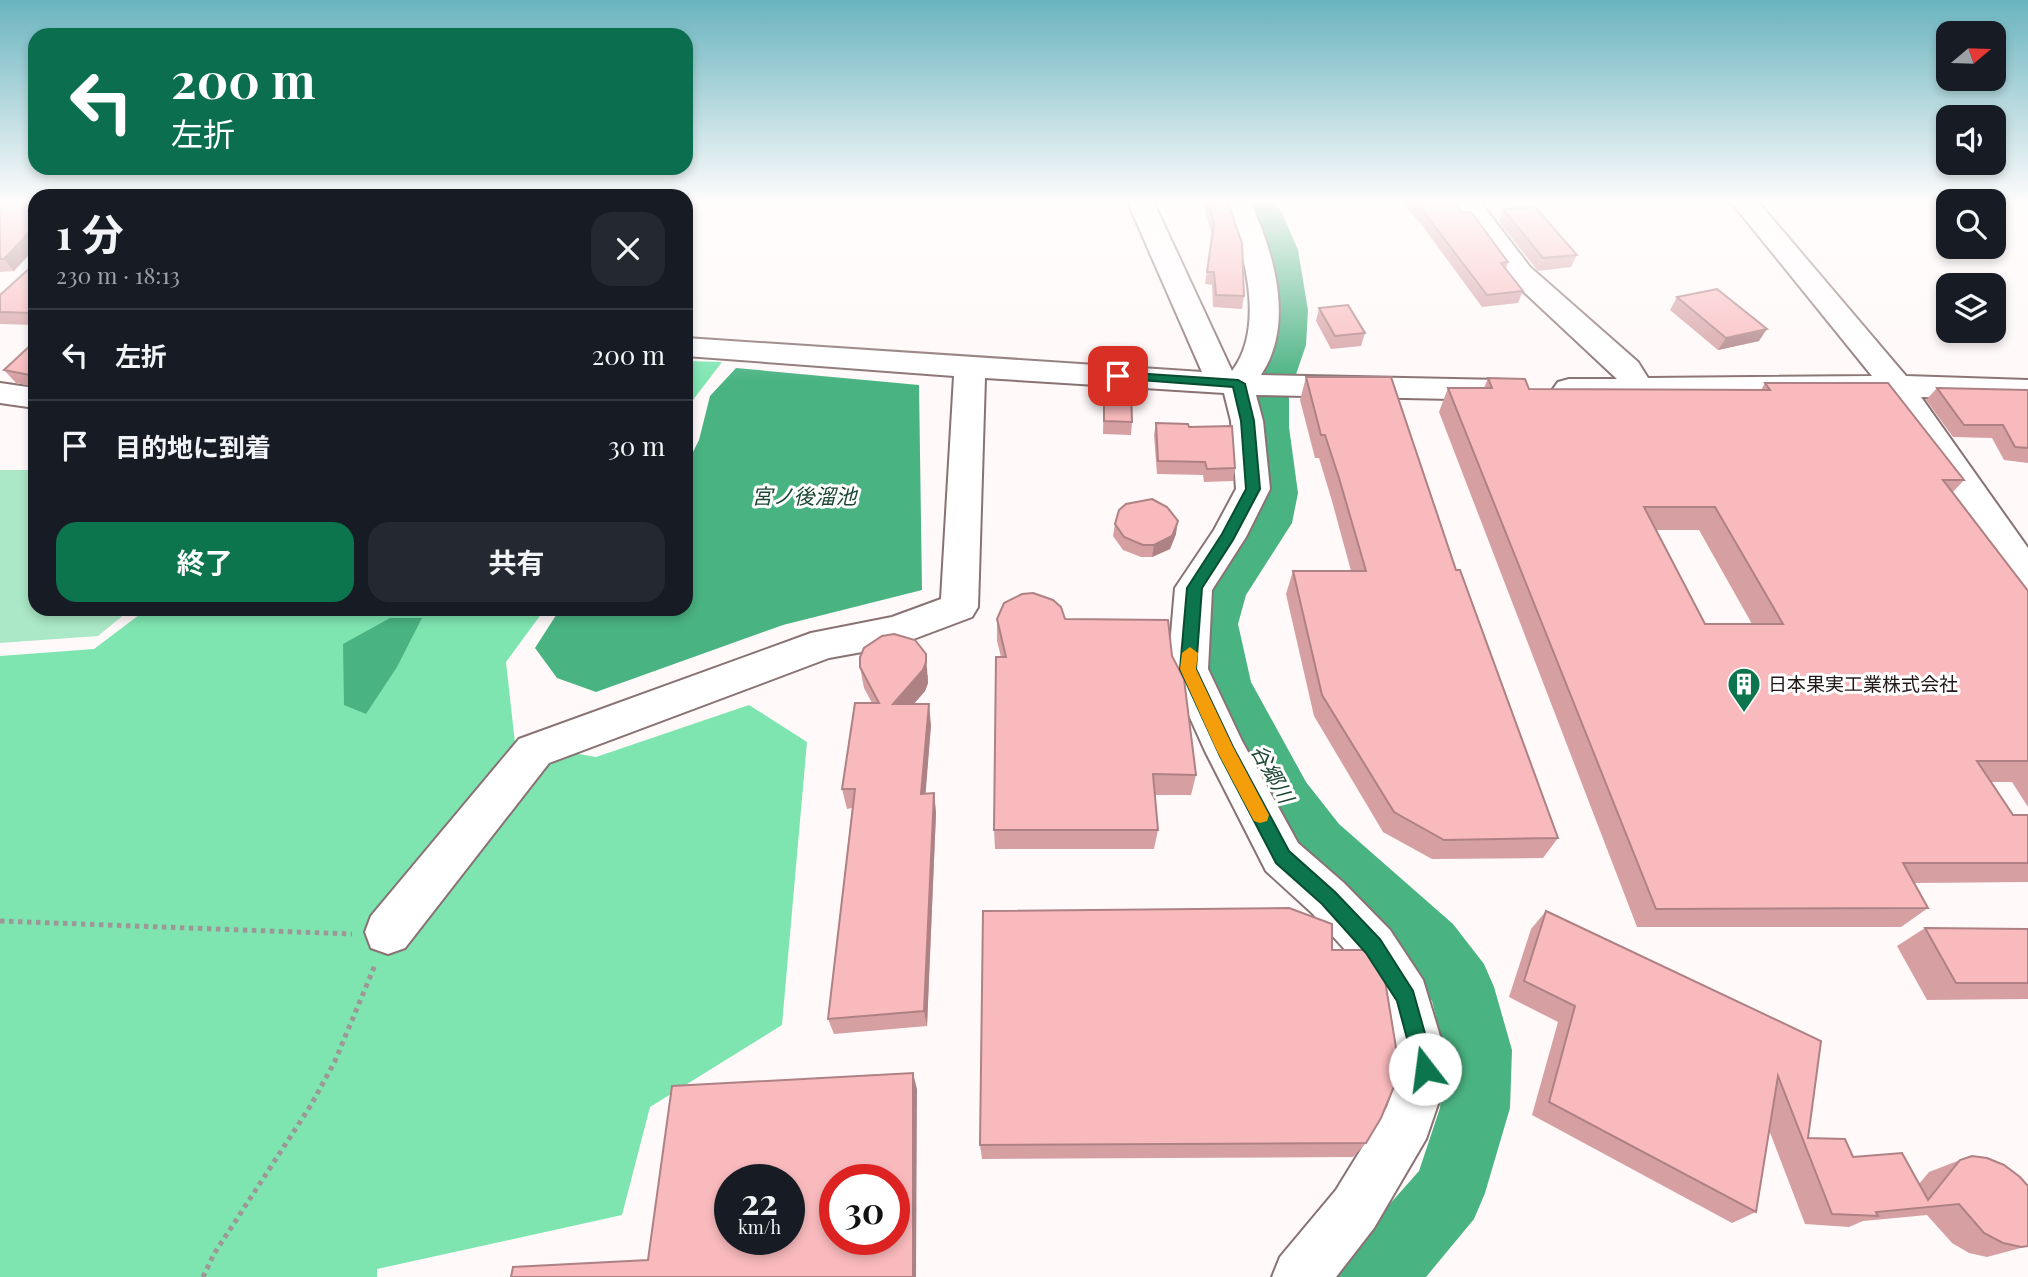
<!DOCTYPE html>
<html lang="ja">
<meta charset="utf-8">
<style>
body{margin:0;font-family:"Playfair Display","Noto Sans JP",serif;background:#242831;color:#f1f3f6;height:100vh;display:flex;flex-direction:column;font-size:26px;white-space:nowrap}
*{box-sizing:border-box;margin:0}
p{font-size:23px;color:#9ea1a6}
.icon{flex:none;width:38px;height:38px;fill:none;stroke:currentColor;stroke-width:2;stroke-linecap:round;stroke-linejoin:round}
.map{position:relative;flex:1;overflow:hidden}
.drawer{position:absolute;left:28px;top:189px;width:665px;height:427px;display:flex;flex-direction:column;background:#171b24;border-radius:21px;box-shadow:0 4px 10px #0003}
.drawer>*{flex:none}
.banner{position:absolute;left:28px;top:28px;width:665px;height:147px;border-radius:21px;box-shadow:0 4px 10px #0003;background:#0b6e4f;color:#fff;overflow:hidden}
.needle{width:46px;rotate:71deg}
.controls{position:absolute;left:1936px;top:21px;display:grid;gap:14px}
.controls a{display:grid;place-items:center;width:70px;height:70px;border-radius:14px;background:#171b24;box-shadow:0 4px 10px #0003;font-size:35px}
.speed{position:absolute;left:714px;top:1164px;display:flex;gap:14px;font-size:35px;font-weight:700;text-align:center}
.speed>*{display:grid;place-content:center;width:91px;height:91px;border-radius:50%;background:#171b24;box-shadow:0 4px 10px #0003;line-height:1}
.speed small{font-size:18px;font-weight:400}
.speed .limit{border:10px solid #d22;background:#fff;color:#111}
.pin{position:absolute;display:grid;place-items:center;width:60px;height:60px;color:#fff;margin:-30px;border-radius:14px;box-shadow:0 4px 10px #0006}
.me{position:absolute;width:77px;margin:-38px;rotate:345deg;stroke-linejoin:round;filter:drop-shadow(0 0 5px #0008)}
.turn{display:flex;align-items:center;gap:24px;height:147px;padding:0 28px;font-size:32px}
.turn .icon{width:91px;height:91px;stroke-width:2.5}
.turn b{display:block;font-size:49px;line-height:60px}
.round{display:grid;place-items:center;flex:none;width:74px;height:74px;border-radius:21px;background:#242831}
.headline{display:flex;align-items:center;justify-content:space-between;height:119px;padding:0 28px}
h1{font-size:42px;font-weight:700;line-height:52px}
.primary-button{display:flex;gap:14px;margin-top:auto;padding:14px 28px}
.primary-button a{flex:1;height:80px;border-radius:21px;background:#0d754d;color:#fff;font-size:28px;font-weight:700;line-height:80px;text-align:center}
.primary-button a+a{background:#242831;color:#f1f3f6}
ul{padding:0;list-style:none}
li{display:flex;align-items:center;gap:21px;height:91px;padding:0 28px;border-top:2px solid #363941}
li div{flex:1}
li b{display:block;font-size:26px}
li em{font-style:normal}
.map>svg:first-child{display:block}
</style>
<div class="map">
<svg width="2028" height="1277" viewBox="0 0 2028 1277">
<rect width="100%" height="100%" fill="#fff9f9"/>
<path fill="#abe8c7" d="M 0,470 L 35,470 L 35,609 L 131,609 L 98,636 L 0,643 Z"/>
<g fill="#7ee5b1">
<path d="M 686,361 L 722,362 L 686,409 Z"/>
<path d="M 147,609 L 545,609 L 506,662 L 515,743 L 596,757 L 749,705 L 807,742 L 782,1025 L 650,1107 L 622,1215 L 377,1269 L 377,1277 L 0,1277 L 0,656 L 94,649 Z"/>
</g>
<g fill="#4ab382">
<path d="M 736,368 L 919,385 L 922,590 L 783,625 L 596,692 L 557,678 L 535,648 L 560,609 L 686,609 L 686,466 L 699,440 L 710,396 Z"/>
<path d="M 390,618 L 422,618 L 397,667 L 366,714 L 344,705 L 343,644 Z"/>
</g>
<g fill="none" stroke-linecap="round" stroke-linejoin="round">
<path fill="#4ab382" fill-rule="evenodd" d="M 1239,203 L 1275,203 L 1283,215 L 1298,250 L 1308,310 L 1306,345 L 1289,395 L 1289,427 L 1298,493 L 1292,523 L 1246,595 L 1238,624 L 1251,682 L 1306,782 L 1339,824 L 1453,924 L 1484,964 L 1494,987 L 1512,1050 L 1510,1108 L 1485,1193 L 1474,1219 L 1426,1277 L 1337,1277 L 1349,1250 L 1419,1171 L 1440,1108 L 1444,1050 L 1432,1001 L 1407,968 L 1297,862 L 1264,818 L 1197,684 L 1186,624 L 1204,579 L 1245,520 L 1252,493 L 1245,427 L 1245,395 L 1264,345 L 1268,310 L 1260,250 L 1247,215 Z"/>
<defs>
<g id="minor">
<path d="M 1128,203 L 1154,203 L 1232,371 C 1266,327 1244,249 1225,203 L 1251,203 C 1274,254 1295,324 1261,375 L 1502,380 L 1513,383 L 1518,390 L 1513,397 L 1502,400 L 1256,395 L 1263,421 L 1270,489 L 1246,537 L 1212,590 L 1208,669 L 1242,741 L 1298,843 L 1344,883 L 1390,930 L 1423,980 L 1450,1069 L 1426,1139 L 1374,1228 L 1336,1277 L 1272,1277 L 1280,1257 L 1336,1190 L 1387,1107 L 1400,1069 L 1384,1006 L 1356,962 L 1312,913 L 1266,871 L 1205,751 L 1168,669 L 1175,588 L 1214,530 L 1236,489 L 1231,421 L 1224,393 L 985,378 L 978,607 L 972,617 L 895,646 L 829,658 L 549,763 L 405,948 L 388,954 L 371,948 L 365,932 L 371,916 L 519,739 L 811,633 L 892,617 L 941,599 L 954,376 L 686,356 L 686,338 L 1202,372 Z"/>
<path d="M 1455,203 L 1481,203 L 1530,267 L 1638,362 L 1648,378 L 1872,376 L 1732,203 L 1759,203 L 1906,376 L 2028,380 L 2028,400 L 1921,397 L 2028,548 L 2028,590 L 2015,586 L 1888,396 L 1569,399 L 1558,396 L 1553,389 L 1558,382 L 1569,379 L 1617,379 L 1510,279 Z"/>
<path d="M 0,383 L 35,388 L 35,408 L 0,403 Z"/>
</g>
</defs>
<use href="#minor" stroke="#897273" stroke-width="4"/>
<g stroke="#9e9797" stroke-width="5" stroke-dasharray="4.5 4.5" stroke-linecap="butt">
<path d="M 0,921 L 352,934"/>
<path d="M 203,1277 L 214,1254 L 311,1105 L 335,1061 L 375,965"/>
</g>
<use href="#minor" fill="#fff" fill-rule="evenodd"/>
</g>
<g fill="#d6a0a3" fill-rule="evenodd">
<path d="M 35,203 L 35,248 L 14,271 L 0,272 L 0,211 Z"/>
<path d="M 1203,203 L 1228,203 L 1244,296 L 1242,309 L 1213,307 L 1212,285 L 1205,284 L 1212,235 Z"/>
<path d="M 1403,203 L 1455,203 L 1462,213 L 1508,262 L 1506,269 L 1523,291 L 1518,303 L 1482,307 L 1424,228 Z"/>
<path d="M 1503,209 L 1577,255 L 1571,267 L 1538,271 L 1499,222 Z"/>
<path d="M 35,266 L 35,325 L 0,324 L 0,295 Z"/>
<path d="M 1677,297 L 1759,341 L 1718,350 L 1670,310 Z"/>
<path d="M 1319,308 L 1365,333 L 1361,346 L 1331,349 L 1316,321 Z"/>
<path d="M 35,341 L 35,387 L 16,383 L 4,370 Z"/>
<path d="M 1306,377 L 1456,570 L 1558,838 L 1543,858 L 1432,859 L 1383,832 L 1314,716 L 1286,594 L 1293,571 L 1351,571 L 1332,501 L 1319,458 L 1315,458 L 1300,400 Z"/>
<path d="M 1488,378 L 1529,389 L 1761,390 L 1765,383 L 1964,480 L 1953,492 L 2028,591 L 2028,807 L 2012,782 L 1991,782 L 2013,815 L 2028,815 L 2028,882 L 1914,883 L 1928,908 L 1901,927 L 1637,927 L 1439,412 L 1448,388 L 1484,388 ZM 1656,530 L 1699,530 L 1752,624 L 1705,624 Z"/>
<path d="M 1104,386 L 1132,422 L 1131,435 L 1103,434 Z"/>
<path d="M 1937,388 L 2028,390 L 2028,463 L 2004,460 L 1992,438 L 1953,437 L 1926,400 Z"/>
<path d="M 1156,423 L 1189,427 L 1235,468 L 1233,481 L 1204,482 L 1203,475 L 1157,474 L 1154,435 Z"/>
<path d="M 1115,524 L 1176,534 L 1170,549 L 1152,557 L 1141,557 L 1123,550 L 1113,536 Z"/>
<path d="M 997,619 L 1065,619 L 1172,656 L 1196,775 L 1191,795 L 1155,795 L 1158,830 L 1154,849 L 995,849 L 994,830 L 1001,657 L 997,641 Z"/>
<path d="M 860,667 L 928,675 L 928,683 L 925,691 L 914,704 L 931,725 L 925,794 L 934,793 L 936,813 L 927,1026 L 834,1034 L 828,1019 L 852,808 L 847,809 L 842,789 L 872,703 L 864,688 Z"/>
<path d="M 1546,911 L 1821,1041 L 1808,1138 L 1919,1184 L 1929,1172 L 1960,1160 L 2028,1246 L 1987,1257 L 1969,1253 L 1952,1243 L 1927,1215 L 1863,1221 L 1849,1227 L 1805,1224 L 1769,1130 L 1756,1212 L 1732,1223 L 1532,1115 L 1558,1022 L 1509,997 L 1531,929 Z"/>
<path d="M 1925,928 L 2028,929 L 2028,999 L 1927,1000 L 1897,946 Z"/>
<path d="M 1332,950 L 1366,1143 L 1353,1157 L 982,1159 L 980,1145 Z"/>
</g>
<g fill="#ae8284">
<path d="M 35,226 L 35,248 L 14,271 L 4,259 Z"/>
<path d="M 1767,329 L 1759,341 L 1718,350 L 1726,338 Z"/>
<path d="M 1178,521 L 1176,534 L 1170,549 L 1152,557 L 1154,545 Z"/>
<path d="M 926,654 L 928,683 L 925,691 L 896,724 L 893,704 Z"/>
<path d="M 929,704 L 931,725 L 924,814 L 921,794 Z"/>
<path d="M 934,793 L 936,813 L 927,1026 L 924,1011 Z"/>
<path d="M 913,1073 L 917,1089 L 916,1277 L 913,1277 Z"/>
</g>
<g fill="#f9babd" stroke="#ae8284" stroke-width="2" fill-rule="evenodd">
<path d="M 7,203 L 35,203 L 35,226 L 4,259 L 0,259 L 0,211 Z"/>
<path d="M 1208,203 L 1228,203 L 1242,243 L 1244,296 L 1216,295 L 1214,272 L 1207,272 L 1214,223 Z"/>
<path d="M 1417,203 L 1455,203 L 1462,213 L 1471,212 L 1508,262 L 1501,263 L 1523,291 L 1487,295 Z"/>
<path d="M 1535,207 L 1577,255 L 1543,258 L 1503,209 Z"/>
<path d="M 32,266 L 35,266 L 35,313 L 0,312 L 0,295 Z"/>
<path d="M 1717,289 L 1767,329 L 1726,338 L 1677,297 Z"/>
<path d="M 1348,305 L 1365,333 L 1335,336 L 1319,308 Z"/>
<path d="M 35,341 L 35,376 L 4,370 Z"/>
<path d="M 1306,377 L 1391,377 L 1456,570 L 1460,570 L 1558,838 L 1444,840 L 1394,812 L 1322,695 L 1293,571 L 1366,571 L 1339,478 L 1325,435 L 1321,435 Z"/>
<path d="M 1488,378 L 1525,379 L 1529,389 L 1770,390 L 1765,383 L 1888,383 L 1964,480 L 1943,480 L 2028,591 L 2028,761 L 1977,761 L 2013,815 L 2028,815 L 2028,863 L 1903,863 L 1928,908 L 1656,909 L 1448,388 L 1492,388 ZM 1644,507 L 1715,507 L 1783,624 L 1705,624 Z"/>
<path d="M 1104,386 L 1131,387 L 1132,422 L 1104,421 Z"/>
<path d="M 1937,388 L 2028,390 L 2028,448 L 2015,447 L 2003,425 L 1964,425 Z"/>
<path d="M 1156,423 L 1188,424 L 1189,427 L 1232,426 L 1235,468 L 1207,469 L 1205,462 L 1158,461 Z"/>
<path d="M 1152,499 L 1167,507 L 1178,521 L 1172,536 L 1154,545 L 1143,545 L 1124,537 L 1115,524 L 1119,510 L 1126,504 Z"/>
<path d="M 1033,593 L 1053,600 L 1061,607 L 1065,619 L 1168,620 L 1172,656 L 1184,679 L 1196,775 L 1153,774 L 1158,830 L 994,830 L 996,657 L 1006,657 L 997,619 L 1004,603 L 1022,594 Z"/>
<path d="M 894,634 L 915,640 L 926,654 L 926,662 L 923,670 L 893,704 L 929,704 L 921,794 L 934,793 L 924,1011 L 828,1019 L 855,789 L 842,789 L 855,703 L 879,703 L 860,667 L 860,657 L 864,648 L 882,636 Z"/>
<path d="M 1289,908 L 1332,924 L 1332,950 L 1369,950 L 1384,974 L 1400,1072 L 1381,1118 L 1366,1143 L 980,1145 L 983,911 Z"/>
<path d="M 1546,911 L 1821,1041 L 1808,1138 L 1845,1139 L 1853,1157 L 1902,1153 L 1928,1200 L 1960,1160 L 1972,1156 L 1987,1158 L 2004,1165 L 2020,1177 L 2028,1186 L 2028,1246 L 2021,1247 L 2003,1243 L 1984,1233 L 1959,1204 L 1876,1212 L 1878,1216 L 1832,1214 L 1778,1076 L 1756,1212 L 1549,1102 L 1575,1006 L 1524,981 Z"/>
<path d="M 1925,928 L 2028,929 L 2028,983 L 1956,983 Z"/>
<path d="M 913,1073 L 913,1277 L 511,1277 L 513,1267 L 648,1260 L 672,1086 ZM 730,1180 L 789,1180 L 789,1239 L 730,1239 ZM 835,1180 L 894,1180 L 894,1239 L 835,1239 Z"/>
</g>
<linearGradient id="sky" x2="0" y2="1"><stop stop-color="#69b4bf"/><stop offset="0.53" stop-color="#fffcfc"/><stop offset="1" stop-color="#fffcfc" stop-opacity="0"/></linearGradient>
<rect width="2028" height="382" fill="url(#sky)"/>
<path fill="#0d754d" stroke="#084c32" stroke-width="2" d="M 1118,372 L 1238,380 L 1245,384 L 1254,421 L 1260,489 L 1233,540 L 1202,588 L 1196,669 L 1233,747 L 1289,851 L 1335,892 L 1380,939 L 1413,991 L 1435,1069 L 1432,1076 L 1425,1079 L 1417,1076 L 1397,1001 L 1366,953 L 1322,904 L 1276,863 L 1220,756 L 1180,669 L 1187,588 L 1222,534 L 1246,489 L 1241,421 L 1233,387 L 1114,378 L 1114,373 Z"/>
<path fill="#f59e0b" d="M 1190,647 L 1198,653 L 1196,669 L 1233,747 L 1269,815 L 1267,821 L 1260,823 L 1254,821 L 1217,751 L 1180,669 L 1182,653 Z"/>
<defs>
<symbol id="building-pin" viewBox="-11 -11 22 30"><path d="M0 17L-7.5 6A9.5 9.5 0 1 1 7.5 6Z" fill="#0d754d" stroke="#fff"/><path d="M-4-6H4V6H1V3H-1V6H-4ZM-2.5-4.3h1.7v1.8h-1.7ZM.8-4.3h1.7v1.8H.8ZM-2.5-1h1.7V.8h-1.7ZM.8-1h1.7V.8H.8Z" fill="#fff"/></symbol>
</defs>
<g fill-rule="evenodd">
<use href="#building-pin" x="1725" y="665" width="38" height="52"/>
</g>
<g text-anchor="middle" stroke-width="6" stroke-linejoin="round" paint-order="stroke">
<g font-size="19" fill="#221919" stroke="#fff" text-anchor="start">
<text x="1768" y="691">日本果実工業株式会社</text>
</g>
<g font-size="21" font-style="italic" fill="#1c4833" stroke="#fff">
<text x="804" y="504">宮ノ後溜池</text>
<text transform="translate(1272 774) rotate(61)" y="7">谷郷川</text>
</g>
</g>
</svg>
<div class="controls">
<a><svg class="needle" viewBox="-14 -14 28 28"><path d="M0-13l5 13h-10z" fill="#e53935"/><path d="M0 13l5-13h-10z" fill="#9ea1a6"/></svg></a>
<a><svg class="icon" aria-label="sound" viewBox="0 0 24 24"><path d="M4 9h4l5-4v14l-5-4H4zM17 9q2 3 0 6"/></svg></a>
<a><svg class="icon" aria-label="search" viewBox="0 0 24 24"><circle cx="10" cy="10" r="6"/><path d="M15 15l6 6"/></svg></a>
<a><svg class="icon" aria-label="layers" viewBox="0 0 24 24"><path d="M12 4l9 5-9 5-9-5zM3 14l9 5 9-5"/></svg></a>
</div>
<div class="speed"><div>22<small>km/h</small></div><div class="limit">30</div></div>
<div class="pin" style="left:1118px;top:376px;background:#d93025"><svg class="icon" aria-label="arrive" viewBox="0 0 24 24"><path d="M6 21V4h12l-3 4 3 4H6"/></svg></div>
<svg class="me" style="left:1425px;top:1069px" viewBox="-20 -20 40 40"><circle r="19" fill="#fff"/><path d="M0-13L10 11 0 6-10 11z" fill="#0d754d"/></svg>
<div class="banner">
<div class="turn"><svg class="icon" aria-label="left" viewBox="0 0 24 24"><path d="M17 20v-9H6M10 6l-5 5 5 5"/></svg><div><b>200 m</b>左折</div></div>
</div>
<section class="drawer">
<div class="headline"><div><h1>1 分</h1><p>230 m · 18:13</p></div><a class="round"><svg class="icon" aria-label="close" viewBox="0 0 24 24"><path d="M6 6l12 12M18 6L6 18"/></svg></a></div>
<ul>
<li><svg class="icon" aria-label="left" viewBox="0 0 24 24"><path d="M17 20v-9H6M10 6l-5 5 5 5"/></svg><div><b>左折</b></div><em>200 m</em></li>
<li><svg class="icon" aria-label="arrive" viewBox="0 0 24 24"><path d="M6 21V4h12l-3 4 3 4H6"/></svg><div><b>目的地に到着</b></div><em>30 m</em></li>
</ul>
<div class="primary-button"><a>終了</a><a>共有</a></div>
</section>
</div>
